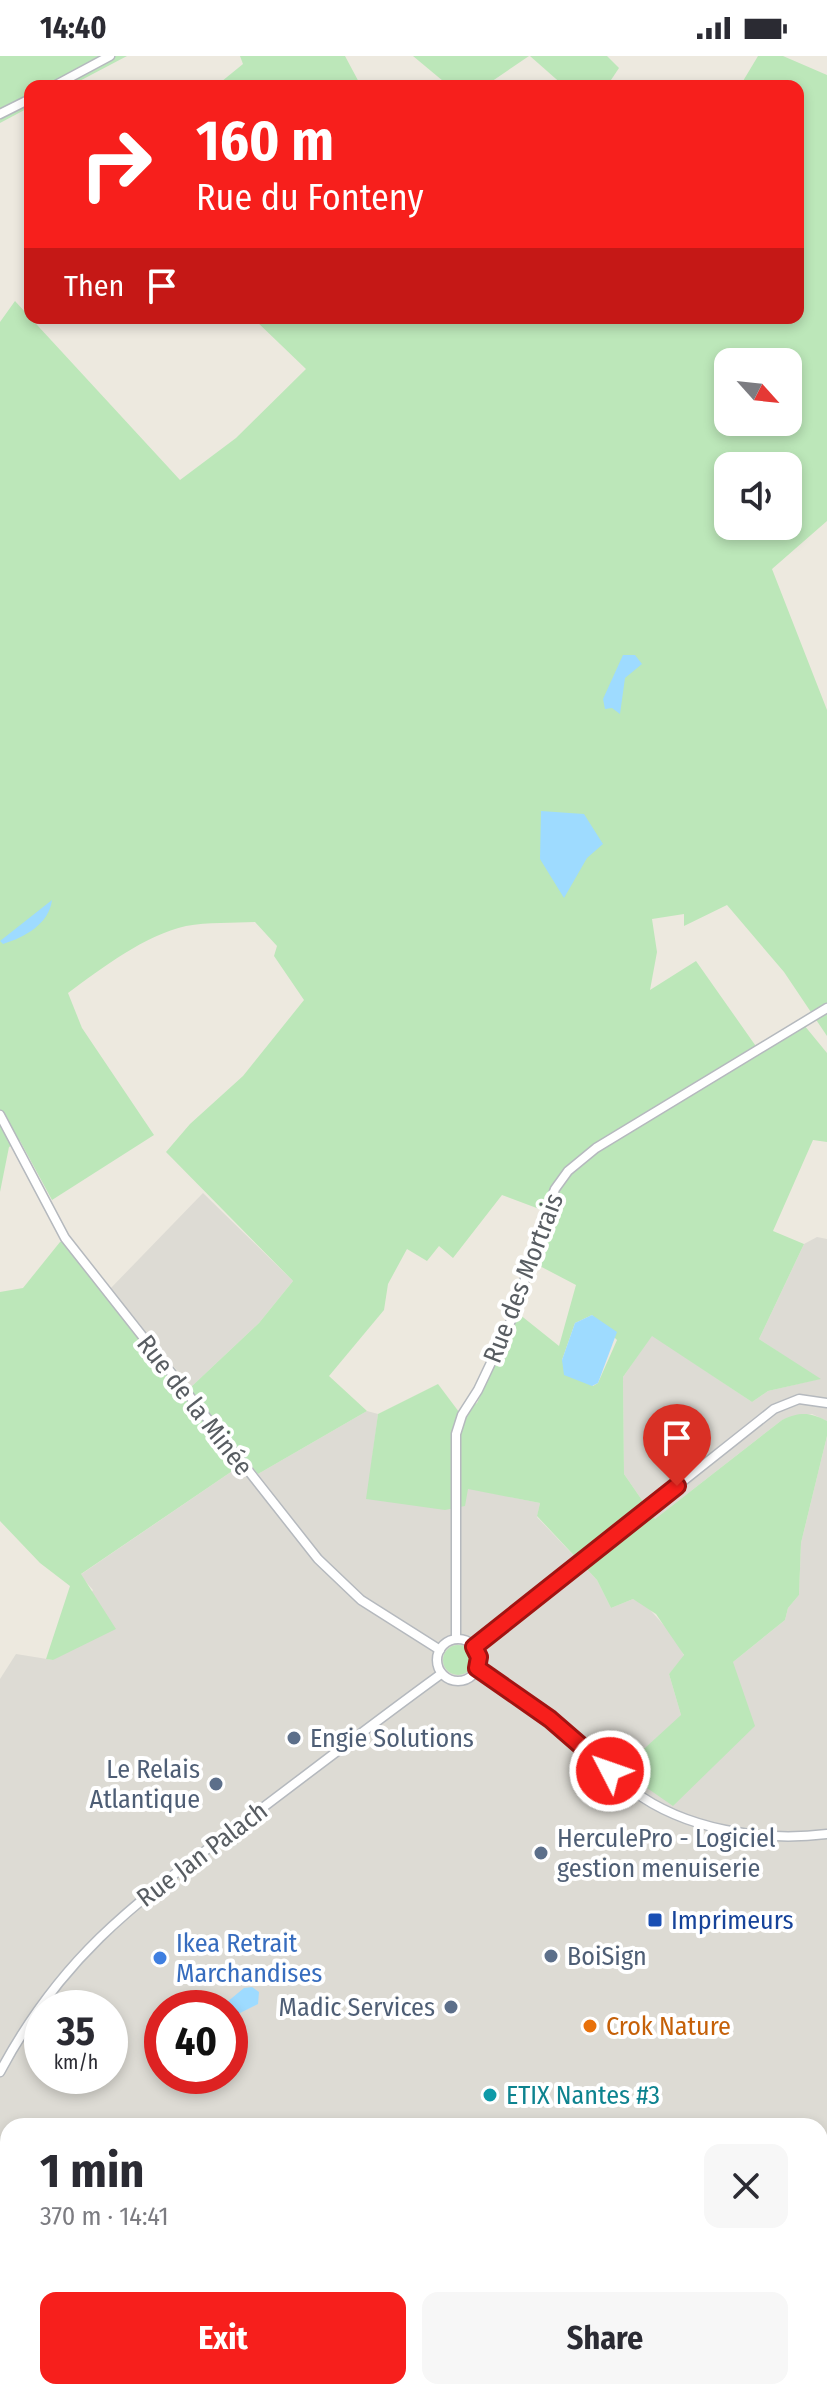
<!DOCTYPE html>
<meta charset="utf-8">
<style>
body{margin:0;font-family:"Fira Sans Condensed",sans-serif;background:#f7f7f7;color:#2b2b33;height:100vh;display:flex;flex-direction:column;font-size:30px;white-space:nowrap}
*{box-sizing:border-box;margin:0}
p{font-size:26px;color:#7c7c81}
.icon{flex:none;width:44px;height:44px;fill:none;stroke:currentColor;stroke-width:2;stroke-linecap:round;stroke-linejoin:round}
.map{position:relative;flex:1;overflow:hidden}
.side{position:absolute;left:0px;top:2062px;width:828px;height:282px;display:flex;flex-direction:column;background:#fff;border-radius:24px 24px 0 0;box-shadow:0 4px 12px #0003}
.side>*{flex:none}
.top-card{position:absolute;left:24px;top:24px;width:780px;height:244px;border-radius:16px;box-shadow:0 4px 12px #0003;background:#f71f1c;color:#fff;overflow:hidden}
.needle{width:52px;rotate:117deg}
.tools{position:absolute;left:714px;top:292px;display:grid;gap:16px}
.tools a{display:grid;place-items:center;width:88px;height:88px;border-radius:16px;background:#fff;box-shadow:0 4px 12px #0003;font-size:40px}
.speed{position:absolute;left:24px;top:1934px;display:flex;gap:16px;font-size:40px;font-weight:700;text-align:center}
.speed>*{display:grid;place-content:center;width:104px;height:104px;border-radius:50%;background:#fff;box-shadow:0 4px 12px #0003;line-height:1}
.speed small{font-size:20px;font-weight:400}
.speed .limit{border:12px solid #d22;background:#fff;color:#111}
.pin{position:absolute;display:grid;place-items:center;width:68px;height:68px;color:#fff;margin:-82px -34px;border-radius:50% 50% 50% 0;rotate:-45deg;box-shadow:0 0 8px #0007}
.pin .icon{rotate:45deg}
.me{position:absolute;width:88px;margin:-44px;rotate:311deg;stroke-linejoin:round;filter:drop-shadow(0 0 6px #0008)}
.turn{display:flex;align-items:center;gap:28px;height:168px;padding:0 40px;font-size:36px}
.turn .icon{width:104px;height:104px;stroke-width:2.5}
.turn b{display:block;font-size:56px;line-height:68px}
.then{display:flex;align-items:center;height:76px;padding:0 40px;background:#0003;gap:16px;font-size:30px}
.round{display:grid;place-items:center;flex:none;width:84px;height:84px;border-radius:16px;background:#f7f7f7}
.head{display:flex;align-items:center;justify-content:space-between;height:136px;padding:0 40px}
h1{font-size:48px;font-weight:700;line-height:60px}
.cta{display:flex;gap:16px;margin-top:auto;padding:16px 40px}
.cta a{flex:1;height:92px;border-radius:16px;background:#f71f1c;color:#fff;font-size:32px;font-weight:700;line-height:92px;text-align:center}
.cta a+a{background:#f7f7f7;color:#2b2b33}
.status{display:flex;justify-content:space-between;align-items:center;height:56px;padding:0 40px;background:#fff;direction:ltr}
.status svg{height:22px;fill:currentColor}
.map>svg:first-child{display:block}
</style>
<div class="status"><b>14:40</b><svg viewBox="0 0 49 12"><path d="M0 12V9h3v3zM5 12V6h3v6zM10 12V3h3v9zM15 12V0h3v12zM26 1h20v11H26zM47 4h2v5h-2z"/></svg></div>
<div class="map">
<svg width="827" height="2343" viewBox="0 0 827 2343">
<rect width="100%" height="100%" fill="#ede9df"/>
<g fill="#dddbd4" fill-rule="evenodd">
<path d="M 203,1137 L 293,1225 L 259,1267 L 191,1331 L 109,1234 Z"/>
<path d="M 817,1181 L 827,1183 L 827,1365 L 812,1358 L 782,1364 L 655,1463 L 624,1418 L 623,1321 L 652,1279 L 752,1346 L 768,1335 L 819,1323 L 759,1283 L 804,1188 Z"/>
<path d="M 367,1355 L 378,1358 L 367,1443 L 467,1432 L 540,1447 L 537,1461 L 597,1524 L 611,1552 L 633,1543 L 645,1548 L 676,1583 L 684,1600 L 669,1618 L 681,1659 L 646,1735 L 733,1606 L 785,1564 L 788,1552 L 799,1539 L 801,1487 L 827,1380 L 827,2212 L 820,2216 L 820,2070 L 8,2070 L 8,2336 L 575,2336 L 561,2343 L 0,2343 L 0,1623 L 16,1598 L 53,1604 L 93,1534 L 80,1519 L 247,1405 L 258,1418 ZM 42,1952 L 110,1952 L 110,2020 L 42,2020 ZM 162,1952 L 230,1952 L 230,2020 L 162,2020 Z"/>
<path d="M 827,2277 L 827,2343 L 684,2343 L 699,2336 L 820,2336 L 820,2280 Z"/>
</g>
<g fill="#bce7b9" fill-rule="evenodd">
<path d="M 0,0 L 127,0 L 70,30 L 30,30 L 30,51 L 0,67 Z"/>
<path d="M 240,0 L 345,0 L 361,30 L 216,30 L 243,8 Z"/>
<path d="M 413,0 L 529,0 L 485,30 L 449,30 Z"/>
<path d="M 530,0 L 607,0 L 619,12 L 607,30 L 564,30 Z"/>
<path d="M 758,0 L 783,0 L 827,19 L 827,465 L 772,513 L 827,654 L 827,980 L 784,916 L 727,849 L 684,870 L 684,858 L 652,863 L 657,896 L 650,934 L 696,905 L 760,996 L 804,969 L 827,997 L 827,1086 L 813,1084 L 773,1175 L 804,1188 L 759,1283 L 821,1323 L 768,1335 L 752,1346 L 652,1280 L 623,1321 L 624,1418 L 655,1463 L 782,1364 C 800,1356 809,1356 827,1365 L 827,1380 L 801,1487 L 799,1539 L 788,1552 L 785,1564 L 733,1606 L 755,1670 L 673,1750 L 621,1714 L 681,1659 L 669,1618 L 684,1599 L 656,1558 L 633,1543 L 611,1552 L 597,1524 L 537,1460 L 540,1447 L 468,1433 L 465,1450 L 445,1454 L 366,1443 L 378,1358 L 438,1328 L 459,1356 L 477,1347 L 519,1258 L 559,1290 L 576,1229 L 534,1207 L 550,1157 L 502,1139 L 453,1202 L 439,1190 L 427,1205 L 407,1193 L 388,1228 L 384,1254 L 329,1320 L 367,1355 L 258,1418 L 247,1405 L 81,1518 L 116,1573 L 53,1604 L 46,1603 L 70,1530 L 40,1507 L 0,1465 L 0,1236 L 23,1232 L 60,1186 L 72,1186 L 146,1281 L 191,1331 L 259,1267 L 293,1225 L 166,1096 L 190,1068 L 243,1020 L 304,944 L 274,900 L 277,890 L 255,866 C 233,867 208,866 186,870 C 145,879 102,912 68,937 L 82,972 L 154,1079 L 52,1144 L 20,1085 L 9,1091 L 0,1136 L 0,266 L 15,245 L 180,424 L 236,382 L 306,313 L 253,262 L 798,262 L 798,30 L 740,30 ZM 728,306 L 788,306 L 788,366 L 728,366 ZM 728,410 L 788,410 L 788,470 L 728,470 ZM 592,1259 L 617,1284 L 598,1327 L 593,1330 L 562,1304 L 575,1267 Z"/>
<circle cx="458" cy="1604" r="15"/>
</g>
<g fill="#9edbff">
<path d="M 623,599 L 635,599 L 642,608 L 625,622 L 620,658 L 612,652 L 605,653 L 603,643 Z"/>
<path d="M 541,755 L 584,758 L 603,788 L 587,802 L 564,842 L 540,803 Z"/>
<path d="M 52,844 C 49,868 25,881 3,888 L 0,885 Z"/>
<path d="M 592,1259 L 617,1276 L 598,1327 L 592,1330 L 564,1319 L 562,1304 L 575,1267 Z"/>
<path d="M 252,1931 L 259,1936 L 258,1948 L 230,1962 L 230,1952 L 221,1951 L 244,1932 Z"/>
</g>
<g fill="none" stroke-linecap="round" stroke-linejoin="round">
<defs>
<g id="tertiary">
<path d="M 54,30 L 110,0"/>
<path d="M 0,58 L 30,43"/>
<path d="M 0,1059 L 65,1182 L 318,1503 L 361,1544 L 440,1594"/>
<path d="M 456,1583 L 456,1378 L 462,1359 L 478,1334 L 517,1252 L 534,1189 L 555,1133 L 568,1115 L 596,1092 L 827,952"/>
<circle cx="458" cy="1604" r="21"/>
<path d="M 474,1591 L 774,1353 L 799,1343 L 827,1347"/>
<path d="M 477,1612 C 502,1631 529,1646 553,1666 C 580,1688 605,1713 632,1734 C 685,1774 763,1786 827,1778"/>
<path d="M 0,2016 C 67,1890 147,1839 257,1756 C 318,1710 379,1663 441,1618"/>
</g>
<g id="trunk">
<path d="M 820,2225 L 827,2222"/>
<path d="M 820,2246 L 827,2244"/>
<path d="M 820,2265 L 827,2262"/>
<path d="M 590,2343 L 606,2336"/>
<path d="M 635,2343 L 651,2336"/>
</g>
</defs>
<use href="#tertiary" stroke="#b5b9be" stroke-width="11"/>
<use href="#trunk" stroke="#ed9400" stroke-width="14"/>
<use href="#tertiary" stroke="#fff" stroke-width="8"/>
<use href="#trunk" stroke="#ffe194" stroke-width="11"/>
</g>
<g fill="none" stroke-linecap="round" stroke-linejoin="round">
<defs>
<path id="route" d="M 610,1715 L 550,1663 L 477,1612 L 479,1601 L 474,1591 L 677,1430"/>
</defs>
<use href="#route" stroke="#a11412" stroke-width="20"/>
<use href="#route" stroke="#f71f1c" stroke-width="14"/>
</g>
<g fill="#5c6f8a" stroke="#fff" stroke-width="3">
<circle cx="294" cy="1682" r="8"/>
<circle cx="216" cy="1728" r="8"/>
<circle cx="541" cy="1797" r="8"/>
<circle cx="551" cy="1900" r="8"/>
<circle cx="451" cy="1951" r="8"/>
</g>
<rect fill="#1a4fb4" stroke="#fff" stroke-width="3" x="647" y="1856" width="16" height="16" rx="4"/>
<circle fill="#3f7fe0" stroke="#fff" stroke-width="3" cx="160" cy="1902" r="8"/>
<circle fill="#e8710a" stroke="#fff" stroke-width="3" cx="590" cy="1970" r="8"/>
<circle fill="#0f9aa8" stroke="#fff" stroke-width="3" cx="490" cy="2039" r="8"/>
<g text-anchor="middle" stroke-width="8" stroke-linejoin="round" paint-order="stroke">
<g font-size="26" fill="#585d62" stroke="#fff">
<text transform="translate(523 1222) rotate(-69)" y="9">Rue des Mortrais</text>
<text transform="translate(195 1349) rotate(52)" y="9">Rue de la Minée</text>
<text transform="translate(202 1798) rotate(-37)" y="9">Rue Jan Palach</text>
</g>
<g font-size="26" fill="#4e5e75" stroke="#fff" text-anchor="start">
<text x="310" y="1691">Engie Solutions</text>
<text x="200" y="1722" text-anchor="end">Le Relais<tspan x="200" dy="30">Atlantique</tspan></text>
<text x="557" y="1791">HerculePro - Logiciel<tspan x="557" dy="30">gestion menuiserie</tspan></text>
<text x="567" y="1909">BoiSign</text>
<text x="435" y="1960" text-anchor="end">Madic Services</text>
</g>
<g font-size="26" fill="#164399" stroke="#fff" text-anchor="start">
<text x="671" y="1873">Imprimeurs</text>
</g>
<g font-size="26" fill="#366cbe" stroke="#fff" text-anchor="start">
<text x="176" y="1896">Ikea Retrait<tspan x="176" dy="30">Marchandises</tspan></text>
</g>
<g font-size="26" fill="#c56008" stroke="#fff" text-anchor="start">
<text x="606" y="1979">Crok Nature</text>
</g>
<g font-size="26" fill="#0d838f" stroke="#fff" text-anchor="start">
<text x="506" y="2048">ETIX Nantes #3</text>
</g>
</g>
</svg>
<div class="tools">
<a><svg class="needle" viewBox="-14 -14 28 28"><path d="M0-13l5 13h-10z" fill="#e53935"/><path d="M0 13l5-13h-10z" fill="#7c7c81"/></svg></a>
<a><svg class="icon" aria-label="sound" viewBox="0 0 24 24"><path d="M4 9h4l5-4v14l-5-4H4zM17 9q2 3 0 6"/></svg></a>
</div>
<div class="speed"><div>35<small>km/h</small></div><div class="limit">40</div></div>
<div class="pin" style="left:677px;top:1430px;background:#d93025"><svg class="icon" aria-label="arrive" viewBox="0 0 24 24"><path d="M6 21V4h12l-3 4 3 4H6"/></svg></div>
<svg class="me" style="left:610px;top:1715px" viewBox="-20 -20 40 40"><circle r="17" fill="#f71f1c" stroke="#fff" stroke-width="3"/><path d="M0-11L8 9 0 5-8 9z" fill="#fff"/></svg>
<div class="top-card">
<div class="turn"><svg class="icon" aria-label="right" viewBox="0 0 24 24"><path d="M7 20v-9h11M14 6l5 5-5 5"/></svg><div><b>160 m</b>Rue du Fonteny</div></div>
<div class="then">Then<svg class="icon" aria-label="arrive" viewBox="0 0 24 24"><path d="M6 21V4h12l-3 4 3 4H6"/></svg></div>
</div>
<section class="side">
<div class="head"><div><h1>1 min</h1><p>370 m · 14:41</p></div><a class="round"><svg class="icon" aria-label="close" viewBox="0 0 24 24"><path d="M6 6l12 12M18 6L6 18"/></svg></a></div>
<div class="cta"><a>Exit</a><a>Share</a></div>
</section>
</div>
